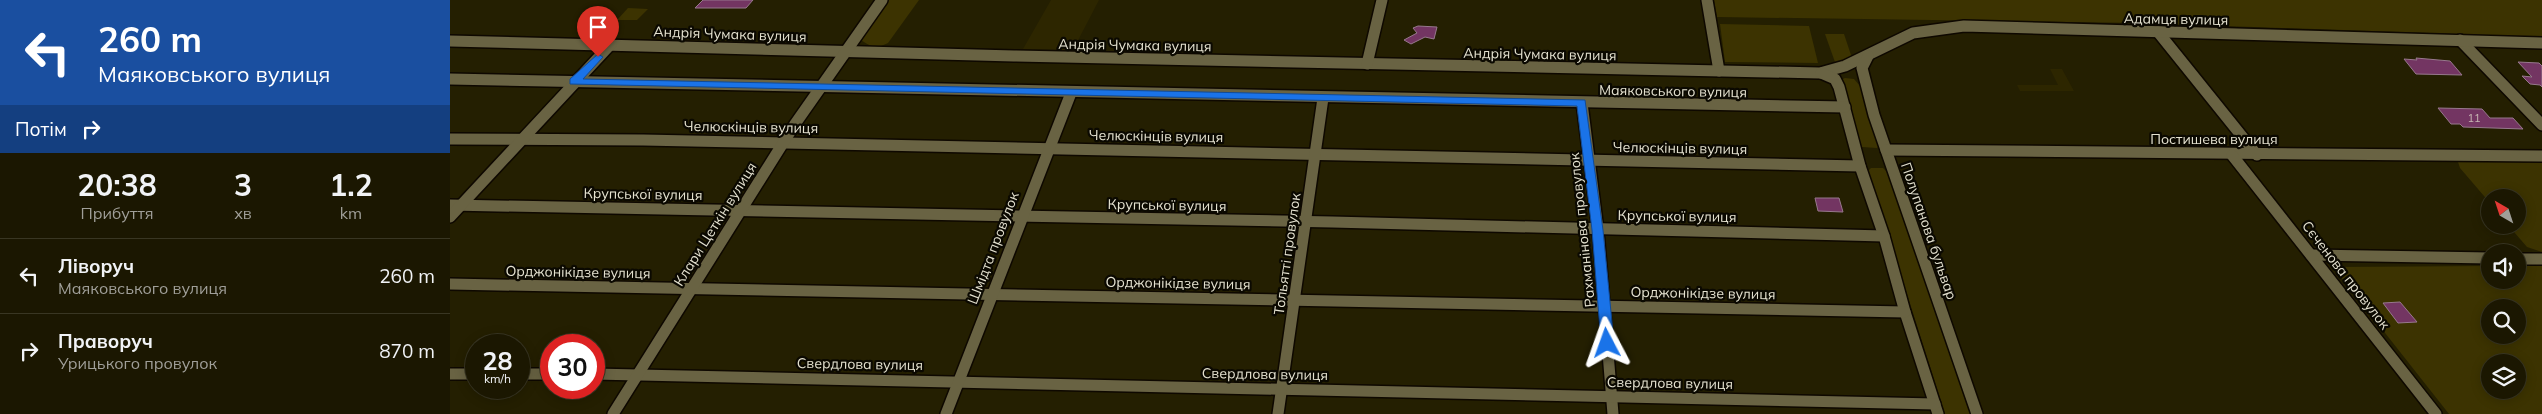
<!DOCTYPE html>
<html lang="uk">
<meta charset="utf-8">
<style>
body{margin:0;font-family:Mulish,sans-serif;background:#282410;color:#f1f3f6;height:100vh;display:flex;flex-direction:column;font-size:19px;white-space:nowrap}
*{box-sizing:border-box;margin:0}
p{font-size:16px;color:#a09f99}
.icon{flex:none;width:28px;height:28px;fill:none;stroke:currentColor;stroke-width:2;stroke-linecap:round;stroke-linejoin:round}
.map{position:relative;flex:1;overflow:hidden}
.side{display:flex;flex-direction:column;background:#1b1701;width:450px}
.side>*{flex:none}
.hud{background:#1a4fa0;color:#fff;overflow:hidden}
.needle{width:32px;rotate:321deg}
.buttons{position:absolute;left:2031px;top:189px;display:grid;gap:10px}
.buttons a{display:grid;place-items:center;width:45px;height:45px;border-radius:50%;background:#1b1701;box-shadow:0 2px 12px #0003,0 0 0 1px #393623;font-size:25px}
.speed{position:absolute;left:15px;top:334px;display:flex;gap:10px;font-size:25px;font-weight:700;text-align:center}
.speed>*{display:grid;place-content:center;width:65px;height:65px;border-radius:50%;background:#1b1701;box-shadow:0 2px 12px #0003,0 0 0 1px #393623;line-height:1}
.speed small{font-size:12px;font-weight:400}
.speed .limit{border:8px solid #d22;background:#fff;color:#111}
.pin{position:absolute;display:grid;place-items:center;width:42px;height:42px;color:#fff;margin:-51px -21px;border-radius:50% 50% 50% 0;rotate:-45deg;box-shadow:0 0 5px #0007}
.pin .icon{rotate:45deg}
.me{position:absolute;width:55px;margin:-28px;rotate:356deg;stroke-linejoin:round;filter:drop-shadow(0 0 4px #0008)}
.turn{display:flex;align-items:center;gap:18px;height:105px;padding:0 15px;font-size:22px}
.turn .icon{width:65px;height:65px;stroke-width:2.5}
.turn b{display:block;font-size:35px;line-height:42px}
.then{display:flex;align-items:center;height:48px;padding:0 15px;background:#0003;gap:10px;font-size:19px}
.eta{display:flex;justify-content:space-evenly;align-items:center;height:85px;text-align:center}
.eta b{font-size:30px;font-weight:700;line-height:35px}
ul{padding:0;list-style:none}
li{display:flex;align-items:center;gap:15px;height:75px;padding:0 15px;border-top:1px solid #393623}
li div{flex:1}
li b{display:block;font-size:19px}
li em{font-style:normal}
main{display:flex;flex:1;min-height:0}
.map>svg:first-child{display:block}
</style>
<main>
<section class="side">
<div class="hud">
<div class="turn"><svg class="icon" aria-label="left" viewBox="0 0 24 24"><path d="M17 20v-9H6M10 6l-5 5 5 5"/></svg><div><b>260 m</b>Маяковського вулиця</div></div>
<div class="then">Потім<svg class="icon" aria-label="right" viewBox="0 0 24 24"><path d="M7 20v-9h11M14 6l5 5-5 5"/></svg></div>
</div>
<div class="eta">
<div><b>20:38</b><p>Прибуття</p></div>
<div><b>3</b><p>хв</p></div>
<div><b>1.2</b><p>km</p></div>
</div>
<ul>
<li><svg class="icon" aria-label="left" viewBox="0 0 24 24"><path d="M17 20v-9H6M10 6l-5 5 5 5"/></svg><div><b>Ліворуч</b><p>Маяковського вулиця</p></div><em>260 m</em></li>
<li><svg class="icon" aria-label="right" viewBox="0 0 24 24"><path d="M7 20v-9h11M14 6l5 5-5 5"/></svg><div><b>Праворуч</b><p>Урицького провулок</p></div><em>870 m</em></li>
</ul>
</section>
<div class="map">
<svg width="2092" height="414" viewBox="0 0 2092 414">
<rect width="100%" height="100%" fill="#241f01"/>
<g fill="#2d2600">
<path d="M 601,0 L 649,0 L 623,50 L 573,49 Z"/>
<path d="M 1600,69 L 1612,69 L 1624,91 L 1570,91 L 1567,85 L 1608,85 Z"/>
</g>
<g fill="#3c3301" fill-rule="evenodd">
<path d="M 438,0 L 469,0 L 438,43 C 426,49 420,47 410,39 Z"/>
<path d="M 1264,0 L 2092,0 L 2092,37 L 1691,23 L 1267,17 Z"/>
<path d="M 178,8 L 198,9 L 187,20 L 167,20 Z"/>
<path d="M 1270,24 L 1359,26 L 1368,63 L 1275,62 Z"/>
<path d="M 1375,34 L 1394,34 L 1402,58 L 1386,65 Z"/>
<path d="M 1395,78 L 1404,79 L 1410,86 L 1429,146 L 1427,148 L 1412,147 L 1391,80 Z"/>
<path d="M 2013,160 L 2092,161 L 2092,252 L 2077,247 L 2058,225 L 2068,225 L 2068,198 L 2040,198 L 2040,203 L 2010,168 L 2008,162 Z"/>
<path d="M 1421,168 L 1433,168 L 1438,173 L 1520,414 L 1495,414 L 1418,171 Z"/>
<path d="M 2040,266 L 2040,280 L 2068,280 L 2068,266 L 2092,266 L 2092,414 L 1999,414 L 1883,267 ZM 2040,308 L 2068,308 L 2068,335 L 2040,335 ZM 2040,362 L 2068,362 L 2068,390 L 2040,390 Z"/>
</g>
<g fill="#733562" stroke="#97788d">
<path d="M 253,0 L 303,0 L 296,8 L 245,8 Z"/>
<path d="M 968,26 L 987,27 L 984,39 L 975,37 L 961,44 L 954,40 L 967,33 L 963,28 Z"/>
<path d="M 1966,58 L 2000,61 L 2012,75 L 1966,74 L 1954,59 L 1967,60 Z"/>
<path d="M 2068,62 L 2089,63 L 2092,66 L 2092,87 L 2090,85 L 2080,84 L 2072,76 L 2082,77 Z"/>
<path d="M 1988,108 L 2032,109 L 2040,118 L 2063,118 L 2073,129 L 2013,127 L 2010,124 L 2001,124 Z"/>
<path d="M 1365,198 L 1389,198 L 1393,212 L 1368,211 Z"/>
<path d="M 1950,302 L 1967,322 L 1948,323 L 1933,303 Z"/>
</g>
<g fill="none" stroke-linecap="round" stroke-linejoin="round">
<defs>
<g id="minor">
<path d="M 1257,0 L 1269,71"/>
<path d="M 1708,32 L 1807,155"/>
<path d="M 2010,40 L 2092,125"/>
<path d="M 0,41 L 564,56 L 1370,73 L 1395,66 L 1463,33 L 1514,26 L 2092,43"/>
<path d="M 1418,56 L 1412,68 L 1424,115 L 1527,414"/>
<path d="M 917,64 L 932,0"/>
<path d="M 1371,73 L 1385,79 L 1389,87 L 1410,166 L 1434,236 L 1455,312 L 1488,414"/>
<path d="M 0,79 L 1395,107"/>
<path d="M 1132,103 L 1148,230 L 1163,414"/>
<path d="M 0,139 L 193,140 L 1410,166"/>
<path d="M 1436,150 L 2092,156"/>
<path d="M 1782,155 L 1986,414"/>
<path d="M 0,205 L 882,222 L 1434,236"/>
<path d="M 0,217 L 161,44"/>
<path d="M 1861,255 L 2040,258"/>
<path d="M 2068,259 L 2092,259"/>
<path d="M 0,284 L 1455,312"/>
<path d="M 0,374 L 26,374"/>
<path d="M 69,374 L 101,374"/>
<path d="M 144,374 L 1485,404"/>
<path d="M 163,414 L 345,124 L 432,0"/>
<path d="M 496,414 L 621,93"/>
<path d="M 828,414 L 873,98"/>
</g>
</defs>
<use href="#minor" stroke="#0e0800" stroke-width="14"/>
<use href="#minor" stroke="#696343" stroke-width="11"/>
</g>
<path fill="#1a73e8" stroke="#114b97" d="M 148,54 L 153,57 L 133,79 L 1135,100 L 1153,230 L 1164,343 L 1157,348 L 1151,343 L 1142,230 L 1127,106 L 120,84 L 120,79 Z"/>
<g text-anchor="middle" stroke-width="4.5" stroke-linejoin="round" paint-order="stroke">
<g font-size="11" fill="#c8b7b4">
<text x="2024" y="122">11</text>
</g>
<g font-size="14" fill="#e5e2d0" stroke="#0b0901">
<text transform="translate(1726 19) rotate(1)" y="5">Адамця вулиця</text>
<text transform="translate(280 34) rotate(2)" y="5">Андрія Чумака вулиця</text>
<text transform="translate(685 45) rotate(1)" y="5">Андрія Чумака вулиця</text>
<text transform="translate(1090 54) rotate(1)" y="5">Андрія Чумака вулиця</text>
<text transform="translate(1223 91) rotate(1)" y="5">Маяковського вулиця</text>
<text transform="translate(301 127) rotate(1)" y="5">Челюскінців вулиця</text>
<text transform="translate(706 136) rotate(1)" y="5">Челюскінців вулиця</text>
<text x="1764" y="144">Постишева вулиця</text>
<text transform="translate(1230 148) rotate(1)" y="5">Челюскінців вулиця</text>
<text transform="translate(193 194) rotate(1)" y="5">Крупської вулиця</text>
<text transform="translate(717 205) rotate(1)" y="5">Крупської вулиця</text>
<text transform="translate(1227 216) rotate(1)" y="5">Крупської вулиця</text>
<text transform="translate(265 224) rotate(-58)" y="5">Клари Цеткін вулиця</text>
<text transform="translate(1132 230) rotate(-96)" y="5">Рахманінова провулок</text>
<text transform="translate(1479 231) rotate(71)" y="5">Полупанова бульвар</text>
<text transform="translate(543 248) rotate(-69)" y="5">Шмідта провулок</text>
<text transform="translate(837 254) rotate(-82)" y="5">Тольятті провулок</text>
<text transform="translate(128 272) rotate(1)" y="5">Орджонікідзе вулиця</text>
<text transform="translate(1896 275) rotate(52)" y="5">Сєченова провулок</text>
<text transform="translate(728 283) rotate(1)" y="5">Орджонікідзе вулиця</text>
<text transform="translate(1253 293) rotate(1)" y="5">Орджонікідзе вулиця</text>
<text transform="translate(410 364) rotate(1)" y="5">Свердлова вулиця</text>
<text transform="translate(815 374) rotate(1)" y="5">Свердлова вулиця</text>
<text transform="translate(1220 383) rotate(1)" y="5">Свердлова вулиця</text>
</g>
</g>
</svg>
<div class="buttons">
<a><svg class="needle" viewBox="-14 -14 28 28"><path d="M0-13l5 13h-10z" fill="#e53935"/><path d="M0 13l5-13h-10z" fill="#a09f99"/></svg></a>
<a><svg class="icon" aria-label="sound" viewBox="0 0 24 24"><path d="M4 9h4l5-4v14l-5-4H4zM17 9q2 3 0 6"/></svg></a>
<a><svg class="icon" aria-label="search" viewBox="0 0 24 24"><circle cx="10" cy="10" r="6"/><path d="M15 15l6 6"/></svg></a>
<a><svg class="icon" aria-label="layers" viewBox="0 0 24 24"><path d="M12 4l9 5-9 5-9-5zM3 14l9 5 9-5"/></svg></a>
</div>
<div class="speed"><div>28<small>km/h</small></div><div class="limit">30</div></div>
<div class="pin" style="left:148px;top:57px;background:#d93025"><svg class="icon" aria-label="arrive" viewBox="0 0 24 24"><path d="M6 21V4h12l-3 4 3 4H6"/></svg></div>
<svg class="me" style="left:1157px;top:343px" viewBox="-20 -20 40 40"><path d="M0-17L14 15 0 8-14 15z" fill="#1a73e8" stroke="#fff" stroke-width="4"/></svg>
</div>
</main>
